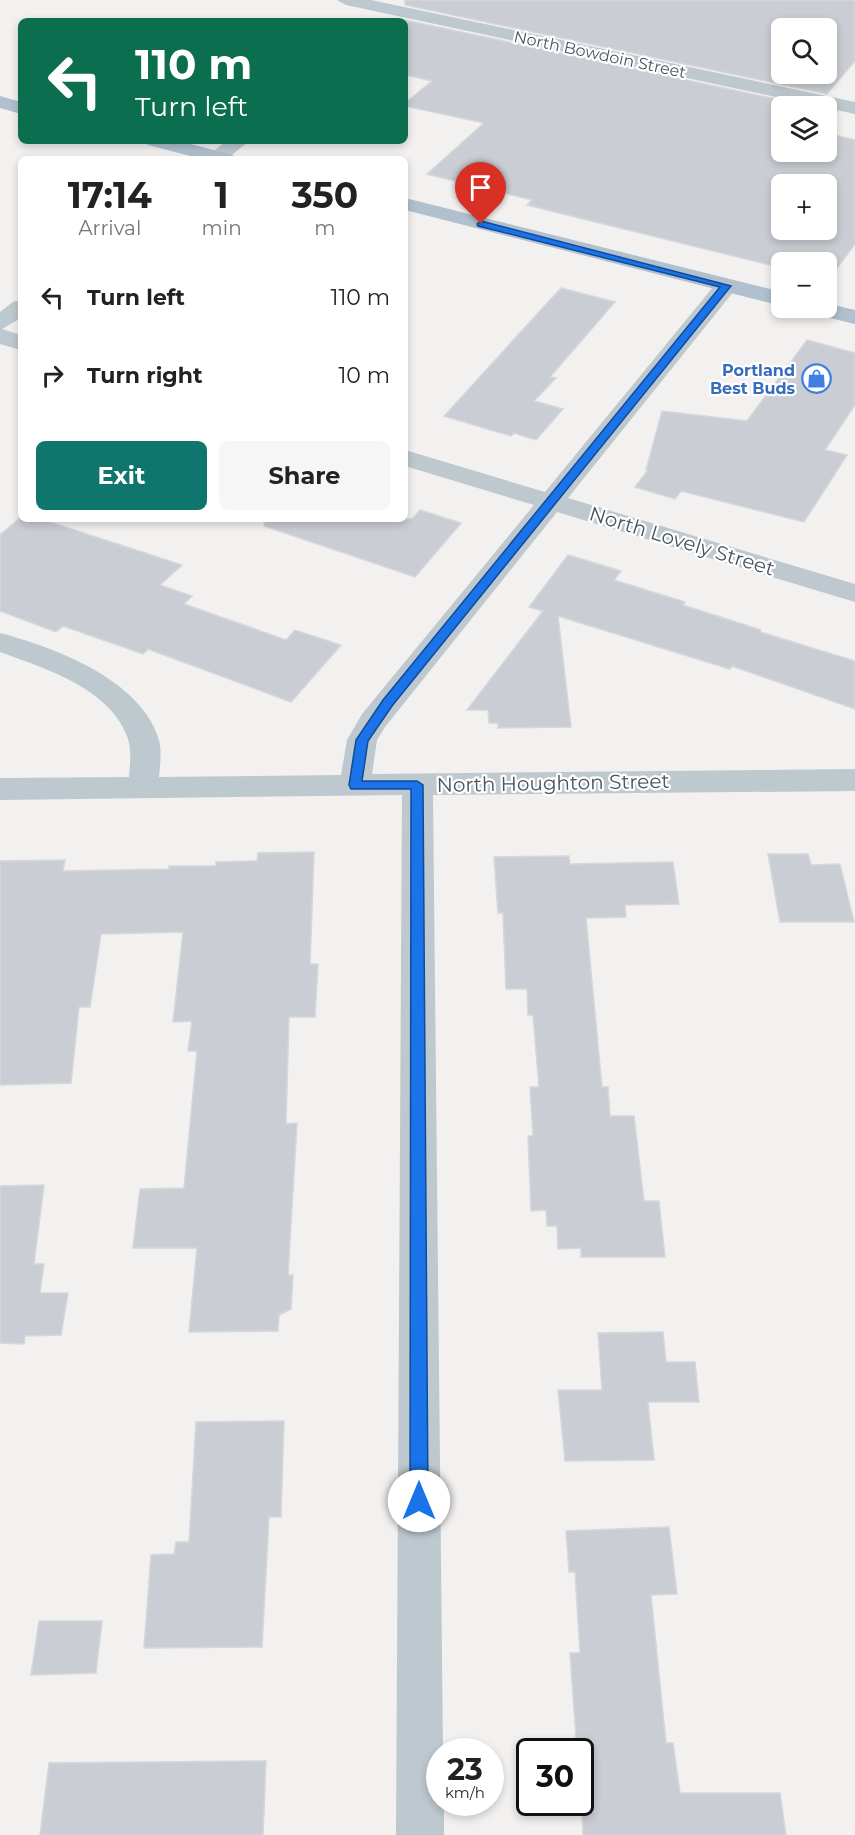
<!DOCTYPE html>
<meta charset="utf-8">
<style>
body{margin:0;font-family:Montserrat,sans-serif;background:#f6f6f6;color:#222;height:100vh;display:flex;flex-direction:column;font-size:22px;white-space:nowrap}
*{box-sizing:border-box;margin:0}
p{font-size:20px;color:#767676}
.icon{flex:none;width:33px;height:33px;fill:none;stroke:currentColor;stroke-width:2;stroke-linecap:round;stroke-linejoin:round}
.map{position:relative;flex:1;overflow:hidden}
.side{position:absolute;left:18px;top:156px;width:390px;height:366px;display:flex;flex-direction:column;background:#fff;border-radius:9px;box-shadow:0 3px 9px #0003}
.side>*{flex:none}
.top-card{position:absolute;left:18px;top:18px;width:390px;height:126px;border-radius:9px;box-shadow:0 3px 9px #0003;background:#0b6e4f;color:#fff;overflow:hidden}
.buttons{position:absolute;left:771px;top:18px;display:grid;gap:12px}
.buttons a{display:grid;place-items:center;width:66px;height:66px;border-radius:9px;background:#fff;box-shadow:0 3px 9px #0003;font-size:30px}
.speed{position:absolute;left:426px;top:1738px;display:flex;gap:12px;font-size:30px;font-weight:700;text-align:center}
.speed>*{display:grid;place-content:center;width:78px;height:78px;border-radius:50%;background:#fff;box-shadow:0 3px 9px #0003;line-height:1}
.speed small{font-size:15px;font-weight:400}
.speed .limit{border:3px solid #111;border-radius:9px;background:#fff;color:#111}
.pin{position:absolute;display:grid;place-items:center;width:51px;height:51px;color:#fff;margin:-62px -26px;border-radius:50% 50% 50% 0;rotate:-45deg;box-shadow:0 0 6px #0007}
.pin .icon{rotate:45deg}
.me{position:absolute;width:66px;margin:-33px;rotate:0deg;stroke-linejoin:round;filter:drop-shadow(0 0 4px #0008)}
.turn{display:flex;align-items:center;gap:21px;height:126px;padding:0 18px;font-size:27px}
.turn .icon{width:78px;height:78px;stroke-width:2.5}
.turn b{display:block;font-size:42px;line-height:51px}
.eta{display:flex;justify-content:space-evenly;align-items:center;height:102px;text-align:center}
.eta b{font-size:36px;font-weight:700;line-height:42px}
.button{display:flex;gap:12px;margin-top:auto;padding:12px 18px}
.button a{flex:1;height:69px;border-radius:9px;background:#0f766e;color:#fff;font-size:24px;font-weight:700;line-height:69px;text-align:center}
.button a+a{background:#f6f6f6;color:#222}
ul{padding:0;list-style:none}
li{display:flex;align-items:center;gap:18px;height:78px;padding:0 18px}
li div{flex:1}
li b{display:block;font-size:22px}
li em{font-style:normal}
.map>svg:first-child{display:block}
</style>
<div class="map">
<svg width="855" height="1835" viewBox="0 0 855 1835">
<rect width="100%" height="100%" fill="#f3f0f0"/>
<g fill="#cacdd3" stroke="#d4d7dc" stroke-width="1.5" fill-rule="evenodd">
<path d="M 405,0 L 855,0 L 855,61 L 827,94 L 405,5 ZM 782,28 L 826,28 L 826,74 L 782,74 Z"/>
<path d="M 405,20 L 809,106 L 782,106 L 782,152 L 826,152 L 826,133 L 855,140 L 855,244 L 829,279 L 826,279 L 826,262 L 782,262 L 782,268 L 527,205 L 532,200 L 427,174 L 484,123 L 405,106 L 405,103 L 432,81 L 405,75 ZM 782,184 L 826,184 L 826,230 L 782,230 Z"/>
<path d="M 561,288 L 615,302 L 550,377 L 556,378 L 534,401 L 563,409 L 536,440 L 514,433 L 511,436 L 444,416 Z"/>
<path d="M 807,340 L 855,353 L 855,405 L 825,450 L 847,455 L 804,522 L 681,491 L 675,499 L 635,487 L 648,470 L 646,470 L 662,411 L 747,421 Z"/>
<path d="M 420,510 L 461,523 L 415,577 L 264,526 L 265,519 L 412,519 Z"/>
<path d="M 21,517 L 41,519 L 182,565 L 160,585 L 192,596 L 184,604 L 286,640 L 295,630 L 341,645 L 291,702 L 148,649 L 143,654 L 63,626 L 56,632 L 0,611 L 0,535 Z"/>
<path d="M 568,555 L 621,571 L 614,580 L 685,602 L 683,605 L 761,630 L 760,632 L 855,661 L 855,709 L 732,666 L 730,669 L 558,616 L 571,727 L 498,728 L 498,723 L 489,723 L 488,710 L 467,710 L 543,611 L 529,607 Z"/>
<path d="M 314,852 L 310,964 L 318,964 L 315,1017 L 289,1017 L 286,1124 L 297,1123 L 288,1275 L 293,1275 L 291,1309 L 279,1315 L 278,1331 L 189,1332 L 197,1248 L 133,1248 L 140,1189 L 184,1188 L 197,1051 L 188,1051 L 192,1021 L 173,1022 L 183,932 L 101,934 L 90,1007 L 79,1007 L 71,1083 L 0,1085 L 0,861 L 65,860 L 63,871 L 169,869 L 169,866 L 216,866 L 216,862 L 257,861 L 258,853 Z"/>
<path d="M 768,854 L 808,854 L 811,865 L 840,864 L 854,922 L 780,922 Z"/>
<path d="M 569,856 L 570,864 L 673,862 L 679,904 L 625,905 L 626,917 L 586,918 L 602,1087 L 608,1087 L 610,1116 L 634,1116 L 644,1201 L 659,1201 L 665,1257 L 581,1257 L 581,1248 L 558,1249 L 557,1226 L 547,1226 L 546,1210 L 531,1211 L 528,1136 L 533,1136 L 530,1087 L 539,1087 L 533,1015 L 528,1015 L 527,989 L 506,989 L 503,913 L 498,913 L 494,857 Z"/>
<path d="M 44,1185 L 34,1264 L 44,1264 L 40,1293 L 68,1293 L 61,1335 L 25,1336 L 24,1344 L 0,1343 L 0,1186 Z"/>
<path d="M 663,1332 L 666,1362 L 695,1362 L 699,1402 L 648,1402 L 654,1460 L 565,1461 L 558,1390 L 602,1390 L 598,1333 Z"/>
<path d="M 284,1421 L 281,1517 L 269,1517 L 262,1647 L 144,1648 L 151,1555 L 174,1554 L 176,1542 L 189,1542 L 196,1422 Z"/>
<path d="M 669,1527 L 677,1594 L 651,1595 L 666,1743 L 673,1743 L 680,1793 L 780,1793 L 786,1835 L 583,1835 L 580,1752 L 577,1752 L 570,1653 L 580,1653 L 575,1572 L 569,1572 L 566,1531 Z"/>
<path d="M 39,1621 L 102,1621 L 96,1673 L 31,1675 Z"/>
<path d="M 266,1761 L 263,1835 L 40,1835 L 49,1763 Z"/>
</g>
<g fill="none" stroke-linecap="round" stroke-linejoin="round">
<g fill="#bec8cf" fill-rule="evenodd">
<path d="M 337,0 L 371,0 L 855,102 L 855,114 L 346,5 Z"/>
<path d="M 226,141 L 249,141 L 227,159 L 204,159 Z"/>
<path d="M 726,279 L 734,281 L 737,286 L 734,291 L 568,498 L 855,584 L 855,602 L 557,512 L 385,727 L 377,740 L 372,774 L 855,769 L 855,791 L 433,795 L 443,1752 L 440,1752 L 440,1803 L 444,1803 L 444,1835 L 396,1835 L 402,795 L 0,800 L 0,778 L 129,777 C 130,764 132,749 127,736 C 109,688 44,668 0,652 L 0,633 C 54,647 142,680 159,740 C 162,752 160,765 159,777 L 341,775 L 347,740 L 362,714 L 534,505 L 405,466 L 405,450 L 545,492 L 718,281 Z"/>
<path d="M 21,300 L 21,318 L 2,329 L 21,335 L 21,350 L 0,344 L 0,312 L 13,302 Z"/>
</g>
<g fill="#b0c0cf" fill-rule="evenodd">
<path d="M 0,96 L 21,102 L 21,114 L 0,108 Z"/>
<path d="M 145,141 L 179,141 L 233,155 L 236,159 L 202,159 L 148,145 Z"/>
<path d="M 405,198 L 782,292 L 782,306 L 405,210 Z"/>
<path d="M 826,303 L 855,310 L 855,324 L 809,313 L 806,308 L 826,308 Z"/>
</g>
</g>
<path fill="#1a73e8" stroke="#114b97" stroke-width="1.5" d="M 481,221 L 731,286 L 392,706 L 368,741 L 362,781 L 417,781 L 423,785 L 428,1501 L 425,1507 L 419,1509 L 413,1507 L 410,1501 L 411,789 L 351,789 L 349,785 L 356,740 L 383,700 L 720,287 L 478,226 L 477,224 Z"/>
<defs>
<symbol id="shop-ring" viewBox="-11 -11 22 22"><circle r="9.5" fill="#fff" stroke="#3f7fe0" stroke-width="1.5"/><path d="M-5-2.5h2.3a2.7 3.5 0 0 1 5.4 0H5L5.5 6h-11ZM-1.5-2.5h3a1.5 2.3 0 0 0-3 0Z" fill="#3f7fe0"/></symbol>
</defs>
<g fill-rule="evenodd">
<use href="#shop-ring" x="800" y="362" width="33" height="33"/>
</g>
<g text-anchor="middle" stroke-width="4.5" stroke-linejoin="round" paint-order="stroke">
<g font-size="16" fill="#48545e" stroke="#fff">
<text transform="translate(600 54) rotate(12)" y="6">North Bowdoin Street</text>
</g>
<g font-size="16" font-weight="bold" fill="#366cbe" stroke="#fff" text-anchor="end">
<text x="795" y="376">Portland<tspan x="795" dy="18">Best Buds</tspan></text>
</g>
<g font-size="20" fill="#48545e" stroke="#fff">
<text transform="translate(682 541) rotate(17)" y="7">North Lovely Street</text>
<text transform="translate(553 783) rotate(-1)" y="7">North Houghton Street</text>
</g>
</g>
</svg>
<div class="buttons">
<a><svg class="icon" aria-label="search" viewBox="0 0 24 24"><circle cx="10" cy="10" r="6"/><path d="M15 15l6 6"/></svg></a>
<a><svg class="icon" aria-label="layers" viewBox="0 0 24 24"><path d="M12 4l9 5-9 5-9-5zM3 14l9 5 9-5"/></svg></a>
<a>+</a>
<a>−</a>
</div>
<div class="speed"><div>23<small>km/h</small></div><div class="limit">30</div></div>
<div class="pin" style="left:481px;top:224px;background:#d93025"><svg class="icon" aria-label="arrive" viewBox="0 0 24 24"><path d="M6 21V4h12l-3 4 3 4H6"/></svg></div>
<svg class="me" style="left:419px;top:1501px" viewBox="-20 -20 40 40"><circle r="19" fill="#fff"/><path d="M0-13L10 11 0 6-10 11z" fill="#1a73e8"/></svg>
<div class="top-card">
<div class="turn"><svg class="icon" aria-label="left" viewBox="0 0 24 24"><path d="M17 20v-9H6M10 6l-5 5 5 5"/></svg><div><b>110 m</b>Turn left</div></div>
</div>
<section class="side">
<div class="eta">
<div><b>17:14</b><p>Arrival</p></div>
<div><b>1</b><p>min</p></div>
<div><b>350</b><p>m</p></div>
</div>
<ul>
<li><svg class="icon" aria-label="left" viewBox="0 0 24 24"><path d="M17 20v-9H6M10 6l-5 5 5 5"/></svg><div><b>Turn left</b></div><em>110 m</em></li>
<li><svg class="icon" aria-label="right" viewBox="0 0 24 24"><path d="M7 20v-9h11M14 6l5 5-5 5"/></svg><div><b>Turn right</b></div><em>10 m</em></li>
</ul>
<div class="button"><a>Exit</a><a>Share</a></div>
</section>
</div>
